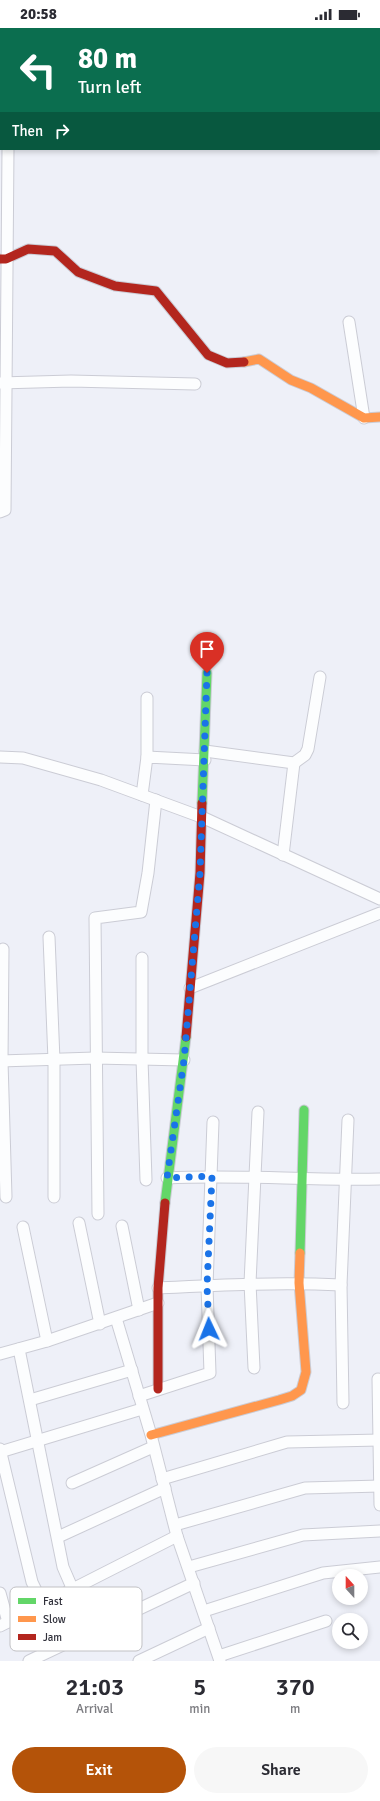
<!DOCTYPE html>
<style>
body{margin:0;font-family:Signika,sans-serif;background:#f7f7f7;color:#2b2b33;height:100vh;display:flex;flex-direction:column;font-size:15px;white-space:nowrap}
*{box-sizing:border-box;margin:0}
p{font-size:13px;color:#7c7c81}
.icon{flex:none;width:22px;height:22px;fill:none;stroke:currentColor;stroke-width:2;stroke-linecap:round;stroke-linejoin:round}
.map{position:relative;height:1633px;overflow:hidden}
.drawer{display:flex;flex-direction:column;background:#fff;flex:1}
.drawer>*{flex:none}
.top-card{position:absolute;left:0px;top:0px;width:380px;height:122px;box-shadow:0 2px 6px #0003;background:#0b6e4f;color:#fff;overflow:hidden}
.needle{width:26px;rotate:339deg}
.buttons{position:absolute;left:332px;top:1541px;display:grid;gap:8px}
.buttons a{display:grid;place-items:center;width:36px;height:36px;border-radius:50%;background:#fff;box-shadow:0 2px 6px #0003;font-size:20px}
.pin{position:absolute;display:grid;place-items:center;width:34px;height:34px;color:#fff;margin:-41px -17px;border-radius:50% 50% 50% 0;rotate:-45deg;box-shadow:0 0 4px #0007}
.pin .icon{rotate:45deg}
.me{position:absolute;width:44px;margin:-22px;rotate:358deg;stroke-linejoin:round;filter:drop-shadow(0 0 3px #0008)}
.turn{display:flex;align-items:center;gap:14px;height:84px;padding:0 12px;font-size:18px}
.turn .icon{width:52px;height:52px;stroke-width:2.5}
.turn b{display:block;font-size:28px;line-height:34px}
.then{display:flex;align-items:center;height:38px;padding:0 12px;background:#0003;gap:8px;font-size:15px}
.eta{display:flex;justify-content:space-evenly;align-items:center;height:68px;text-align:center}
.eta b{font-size:24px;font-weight:600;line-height:28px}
.cta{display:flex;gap:8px;margin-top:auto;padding:8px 12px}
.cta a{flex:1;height:46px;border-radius:24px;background:#b45309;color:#fff;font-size:16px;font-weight:600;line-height:46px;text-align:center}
.cta a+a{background:#f7f7f7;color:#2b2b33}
.status{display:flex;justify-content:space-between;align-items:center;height:28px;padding:0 20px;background:#fff;direction:ltr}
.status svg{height:11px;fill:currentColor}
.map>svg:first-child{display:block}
</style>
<div class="status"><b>20:58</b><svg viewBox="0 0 49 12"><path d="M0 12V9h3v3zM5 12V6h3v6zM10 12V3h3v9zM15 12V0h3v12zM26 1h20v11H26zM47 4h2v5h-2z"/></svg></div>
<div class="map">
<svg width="380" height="1633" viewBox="0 0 380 1633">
<rect width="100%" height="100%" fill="#eef0f8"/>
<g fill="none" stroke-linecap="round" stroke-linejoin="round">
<defs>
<g id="street">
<path d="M 349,294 L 364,390"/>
<path d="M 0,355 L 71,353 L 195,356"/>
<path d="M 0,484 L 5,482 L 8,121"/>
<path d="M 147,670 L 147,729"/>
<path d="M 205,723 L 294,735 L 305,727 L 308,721 L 320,649"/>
<path d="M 0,729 L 23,730 L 101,752 L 204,790 L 380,871"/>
<path d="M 142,767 L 147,729 L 205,732"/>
<path d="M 283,827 L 294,735"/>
<path d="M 49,909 L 54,1032 L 54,1169"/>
<path d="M 3,921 L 2,1033 L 6,1169"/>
<path d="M 142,930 L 142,1031 L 146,1152"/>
<path d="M 190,960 L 380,885"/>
<path d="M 0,1033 L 95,1030 L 184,1032"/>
<path d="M 167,1150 C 238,1146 309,1153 380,1151"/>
<path d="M 98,1186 L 95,890 L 141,884 L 148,845 L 156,772"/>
<path d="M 79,1195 L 100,1296"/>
<path d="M 122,1198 L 139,1282"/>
<path d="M 23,1199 L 47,1313"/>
<path d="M 158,1260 C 220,1257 280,1254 341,1257"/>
<path d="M 116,1290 L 151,1407 L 177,1508 L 220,1633"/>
<path d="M 19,1321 L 63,1539 L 73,1562"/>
<path d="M 0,1326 L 47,1313 L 158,1275"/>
<path d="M 254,1340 L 250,1255 L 258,1084"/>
<path d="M 380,1352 L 378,1351 L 380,1477"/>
<path d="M 139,1368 L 210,1345 L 207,1258 L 213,1094"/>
<path d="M 30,1372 L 132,1342"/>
<path d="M 343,1375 L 341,1257 L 348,1092"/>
<path d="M 0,1421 L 32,1554 L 43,1577"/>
<path d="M 0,1424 L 142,1381"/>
<path d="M 162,1451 L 287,1414 L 380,1412"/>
<path d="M 72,1455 L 153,1419"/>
<path d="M 175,1497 L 305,1460 L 380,1458"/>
<path d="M 58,1509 L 165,1460"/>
<path d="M 189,1539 L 303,1507 L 380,1503"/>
<path d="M 0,1565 L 8,1594"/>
<path d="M 204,1583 L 323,1545 L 380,1539"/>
<path d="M 0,1598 L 177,1508"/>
<path d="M 219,1628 L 326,1593"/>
<path d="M 29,1633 L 194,1555"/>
<path d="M 139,1633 L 209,1600"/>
</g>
<g id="fast">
<path d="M 202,775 L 207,645"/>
<path d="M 165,1175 L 186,1009"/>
<path d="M 300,1225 L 304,1082"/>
</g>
<g id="slow">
<path d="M 244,334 L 259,331 L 291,352 L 311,360 L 364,390 L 380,389"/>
<path d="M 151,1407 L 279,1372 L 292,1368 L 301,1362 L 306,1344 L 299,1255 L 300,1225"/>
</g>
<g id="jam">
<path d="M 0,231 L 6,231 L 28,221 L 55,223 L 78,244 L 115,258 L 156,263 L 208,327 L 227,335 L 244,334"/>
<path d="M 186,1009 L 200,845 L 202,775"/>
<path d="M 158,1361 L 158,1260 L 165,1175"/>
</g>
</defs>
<use href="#street" stroke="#cbccd5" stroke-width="13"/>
<use href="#fast" stroke="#cbccd5" stroke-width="11"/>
<use href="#slow" stroke="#cbccd5" stroke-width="11"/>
<use href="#jam" stroke="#cbccd5" stroke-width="11"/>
<use href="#street" stroke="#fcfdfe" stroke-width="11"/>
<use href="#fast" stroke="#63d668" stroke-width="9"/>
<use href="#slow" stroke="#ff974d" stroke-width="9"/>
<use href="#jam" stroke="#b3261e" stroke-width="9"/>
</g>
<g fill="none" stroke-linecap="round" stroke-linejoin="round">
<path stroke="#1a73e8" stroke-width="7" stroke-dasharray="0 12.6" d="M 207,645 L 200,845 L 184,1032 L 167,1150 L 212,1148 L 207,1258 L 209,1301"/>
</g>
<rect x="10" y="1559" width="132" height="64" rx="6" fill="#fff" stroke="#c1c1c4" stroke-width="1"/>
<rect x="18" y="1570" width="18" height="6" fill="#63d668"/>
<rect x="18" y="1588" width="18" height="6" fill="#ff974d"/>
<rect x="18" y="1606" width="18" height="6" fill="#b3261e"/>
<g font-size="11" fill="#31313b">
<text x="43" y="1577">Fast</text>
<text x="43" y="1595">Slow</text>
<text x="43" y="1613">Jam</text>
</g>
</svg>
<div class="buttons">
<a><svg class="needle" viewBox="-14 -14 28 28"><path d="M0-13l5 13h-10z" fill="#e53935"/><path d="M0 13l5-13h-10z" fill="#7c7c81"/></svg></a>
<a><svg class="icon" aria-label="search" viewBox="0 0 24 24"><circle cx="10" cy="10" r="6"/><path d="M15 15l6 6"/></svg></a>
</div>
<div class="pin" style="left:207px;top:645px;background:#d93025"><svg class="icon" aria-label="arrive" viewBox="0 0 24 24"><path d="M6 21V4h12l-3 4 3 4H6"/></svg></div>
<svg class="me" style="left:209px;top:1301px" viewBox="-20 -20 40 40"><path d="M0-17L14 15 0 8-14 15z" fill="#1a73e8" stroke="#fff" stroke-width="4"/></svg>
<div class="top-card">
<div class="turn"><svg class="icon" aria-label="left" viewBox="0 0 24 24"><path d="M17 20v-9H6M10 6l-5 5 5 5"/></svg><div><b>80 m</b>Turn left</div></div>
<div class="then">Then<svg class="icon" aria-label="right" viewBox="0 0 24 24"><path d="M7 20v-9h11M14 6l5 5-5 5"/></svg></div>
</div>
</div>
<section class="drawer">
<div class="eta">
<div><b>21:03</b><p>Arrival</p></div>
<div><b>5</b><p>min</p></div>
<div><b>370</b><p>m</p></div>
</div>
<div class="cta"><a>Exit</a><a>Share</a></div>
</section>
